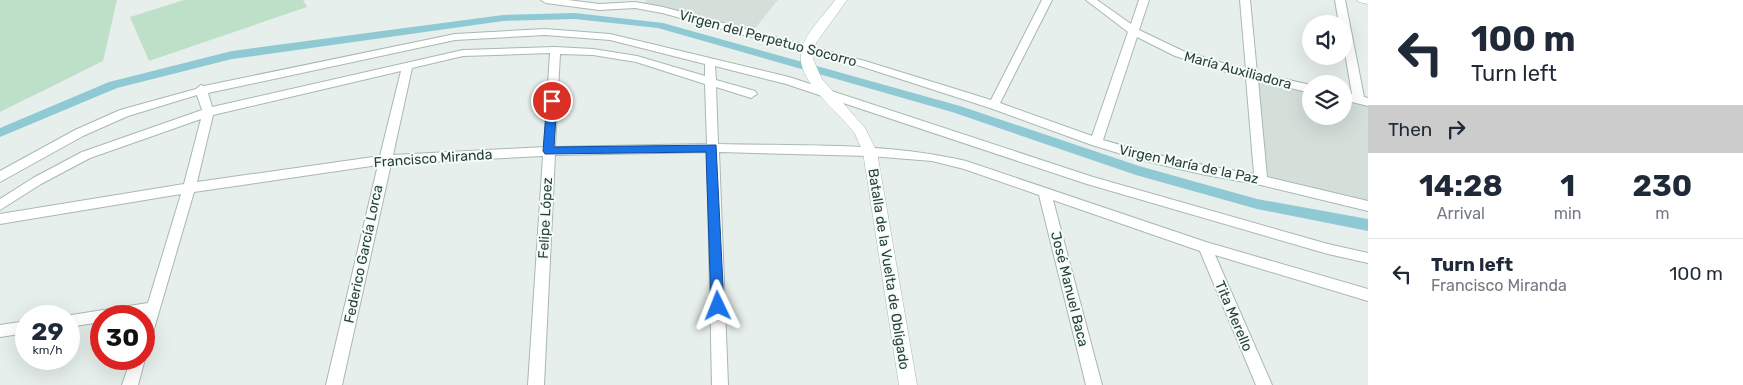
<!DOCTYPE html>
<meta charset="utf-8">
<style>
body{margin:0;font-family:Rubik,sans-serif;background:#f2f2f3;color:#1f2937;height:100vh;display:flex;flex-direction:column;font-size:19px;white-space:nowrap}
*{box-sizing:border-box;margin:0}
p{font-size:16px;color:#747a83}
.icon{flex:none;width:28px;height:28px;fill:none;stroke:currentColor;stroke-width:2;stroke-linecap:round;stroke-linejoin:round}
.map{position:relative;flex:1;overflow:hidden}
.details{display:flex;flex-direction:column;background:#fff;width:375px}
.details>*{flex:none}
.top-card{background:#fff;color:#1f2937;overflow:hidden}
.buttons{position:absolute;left:1302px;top:15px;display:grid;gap:10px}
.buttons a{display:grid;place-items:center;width:50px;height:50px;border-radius:50%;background:#fff;box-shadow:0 5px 20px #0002;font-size:25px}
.speed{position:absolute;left:15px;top:305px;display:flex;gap:10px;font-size:25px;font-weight:700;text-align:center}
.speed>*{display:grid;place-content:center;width:65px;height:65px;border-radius:50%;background:#fff;box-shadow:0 5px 20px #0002;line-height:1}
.speed small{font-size:12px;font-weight:400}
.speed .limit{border:8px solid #d22;background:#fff;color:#111}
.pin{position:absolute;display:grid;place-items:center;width:42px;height:42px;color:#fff;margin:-21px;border:2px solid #fff;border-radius:50%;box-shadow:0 1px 5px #0007}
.me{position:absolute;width:55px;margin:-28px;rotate:358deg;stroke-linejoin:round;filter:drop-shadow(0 0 4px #0008)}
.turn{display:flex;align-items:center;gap:18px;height:105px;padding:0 20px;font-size:22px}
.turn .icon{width:65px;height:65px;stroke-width:2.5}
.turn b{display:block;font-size:35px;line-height:42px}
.then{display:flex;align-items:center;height:48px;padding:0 20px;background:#0003;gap:10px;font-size:19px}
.eta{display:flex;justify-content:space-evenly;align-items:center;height:85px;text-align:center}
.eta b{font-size:30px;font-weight:700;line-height:35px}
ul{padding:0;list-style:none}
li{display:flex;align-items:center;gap:15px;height:70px;padding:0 20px;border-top:1px solid #e0e1e3}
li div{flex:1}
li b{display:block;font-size:19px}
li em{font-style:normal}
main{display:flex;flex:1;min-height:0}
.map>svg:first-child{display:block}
</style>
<main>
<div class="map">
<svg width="1368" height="385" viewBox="0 0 1368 385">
<rect width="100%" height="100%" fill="#e6efeb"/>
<g fill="#d4dfda">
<path d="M 647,0 L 778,0 L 752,32 L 641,5 Z"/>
<path d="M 1251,75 L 1311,89 L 1311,116 L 1344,116 L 1344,96 L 1368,102 L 1368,205 L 1262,179 Z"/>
</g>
<g fill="#bfe0c8">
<path d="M 0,0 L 117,0 L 103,61 L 0,112 Z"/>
<path d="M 184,0 L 303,0 L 307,7 L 149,61 L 130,17 Z"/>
</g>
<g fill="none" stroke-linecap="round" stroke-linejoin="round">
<path fill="#8ec9d4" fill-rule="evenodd" d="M 575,13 L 663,23 L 960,106 L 1139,166 L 1257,199 L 1368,219 L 1368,231 L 1257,209 L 1136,175 L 952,112 L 658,28 L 575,19 L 503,21 L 232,59 L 117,88 L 0,137 L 0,128 L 109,82 L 232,51 L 503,15 Z"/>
<defs>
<g id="street">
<path d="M 541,0 L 568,0 L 599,4 L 635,2 L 663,7 L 865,61 L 991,100 L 1042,0 L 1052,0 L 1000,103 L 1092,136 L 1128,32 L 1086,0 L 1097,0 L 1131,24 L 1139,0 L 1149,0 L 1139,30 L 1183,51 L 1246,70 L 1240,0 L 1250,0 L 1257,73 L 1311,85 L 1311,93 L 1258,80 L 1267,177 L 1368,201 L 1368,211 L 1261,185 L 1201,174 L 1141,160 L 1092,145 L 990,108 L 857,65 L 662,13 L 635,8 L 599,10 L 546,3 ZM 1137,37 L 1175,56 L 1246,78 L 1254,174 C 1203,166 1153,155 1103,140 Z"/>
<path d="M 1335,0 L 1345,0 L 1364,97 L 1368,98 L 1368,106 L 1344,100 L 1344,92 L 1352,94 L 1344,47 L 1344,24 L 1339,24 Z"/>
<path d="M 545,29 L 610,34 L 789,77 L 1093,177 L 1328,244 L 1368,253 L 1368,263 L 1328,254 L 1087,184 L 786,84 L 715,66 L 716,80 L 755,91 L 757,94 L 751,98 L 716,87 L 718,144 C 801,146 886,142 966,161 L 1206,242 L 1368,289 L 1368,301 L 1215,255 L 1272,385 L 1256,385 L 1200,251 L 1053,200 L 1102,385 L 1086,385 L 1039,195 L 964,169 L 932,161 L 870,156 L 719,152 L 728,385 L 712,385 L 707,152 L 555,155 L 544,385 L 528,385 L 543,156 L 391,164 L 342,385 L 326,385 L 378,165 L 194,192 L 151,339 L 149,344 L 144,345 L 144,316 L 101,316 L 101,322 L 69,327 L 69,316 L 65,316 L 148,303 L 181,194 L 0,224 L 0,214 L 184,184 L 201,119 L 90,158 L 41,184 L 0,210 L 0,199 L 33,178 L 82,152 L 202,110 L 197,95 L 128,116 L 83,136 L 0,182 L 0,171 L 75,130 L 120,110 L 196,89 L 201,85 L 204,86 L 455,34 ZM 545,35 L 610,40 L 705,64 L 705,76 L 637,56 L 593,49 L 555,47 L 463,50 L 212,107 L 208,93 L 455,40 ZM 550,53 L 544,147 L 393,155 L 412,68 L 463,56 ZM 560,54 L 593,55 L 636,62 L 705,84 L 707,144 L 555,147 ZM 401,71 L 380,156 L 197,182 L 213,115 Z"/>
<path d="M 26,321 L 26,333 L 0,337 L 0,325 Z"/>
<path d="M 144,355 L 145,359 L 138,385 L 122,385 L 131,359 L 144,359 Z"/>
</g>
<g id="secondary">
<path d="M 835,0 L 847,0 L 816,43 L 813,59 L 822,79 L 865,128 L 877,152 L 917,385 L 899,385 L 863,152 C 860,146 858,140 855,134 C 840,111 792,80 802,48 C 807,31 825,14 835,0 Z"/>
<path d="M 1357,0 L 1368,0 L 1368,4 L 1359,2 Z"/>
</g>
</defs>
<use href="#street" stroke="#a8b8b2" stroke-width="2"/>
<use href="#secondary" stroke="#a4bbb3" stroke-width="1"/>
<use href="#street" fill="#fff" fill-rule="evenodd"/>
<use href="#secondary" fill="#fff" fill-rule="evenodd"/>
</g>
<path fill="#1a73e8" stroke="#114b97" d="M 552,97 L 557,101 L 554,147 L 716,145 L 724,306 L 722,310 L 718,312 L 713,310 L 711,306 L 706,152 L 545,154 L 543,151 L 547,101 Z"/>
<g text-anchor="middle" stroke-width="4" stroke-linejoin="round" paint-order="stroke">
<g font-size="14" fill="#24423a" stroke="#f7fbf9">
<text transform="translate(768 38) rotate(15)" y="5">Virgen del Perpetuo Socorro</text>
<text transform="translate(1238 70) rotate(15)" y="5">María Auxiliadora</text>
<text transform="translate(433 158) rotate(-4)" y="5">Francisco Miranda</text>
<text transform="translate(1189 164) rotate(12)" y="5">Virgen María de la Paz</text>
<text transform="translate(545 218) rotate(-87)" y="5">Felipe López</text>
<text transform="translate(363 254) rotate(-78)" y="5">Federico García Lorca</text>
<text transform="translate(889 269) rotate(81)" y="5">Batalla de la Vuelta de Obligado</text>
<text transform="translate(1070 289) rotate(76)" y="5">José Manuel Baca</text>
<text transform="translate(1234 316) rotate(67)" y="5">Tita Merello</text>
</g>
</g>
</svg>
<div class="buttons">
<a><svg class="icon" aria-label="sound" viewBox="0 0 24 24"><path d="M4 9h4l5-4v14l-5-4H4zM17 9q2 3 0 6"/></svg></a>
<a><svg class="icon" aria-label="layers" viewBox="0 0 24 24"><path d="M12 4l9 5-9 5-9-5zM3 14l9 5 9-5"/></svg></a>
</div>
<div class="speed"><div>29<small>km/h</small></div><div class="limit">30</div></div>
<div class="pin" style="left:552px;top:101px;background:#d93025"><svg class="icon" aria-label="arrive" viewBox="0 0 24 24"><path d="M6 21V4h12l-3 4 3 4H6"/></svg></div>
<svg class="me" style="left:718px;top:306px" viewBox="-20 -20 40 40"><path d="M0-17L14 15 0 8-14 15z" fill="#1a73e8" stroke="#fff" stroke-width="4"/></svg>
</div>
<section class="details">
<div class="top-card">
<div class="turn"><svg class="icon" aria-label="left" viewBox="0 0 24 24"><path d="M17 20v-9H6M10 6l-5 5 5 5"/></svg><div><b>100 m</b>Turn left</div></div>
<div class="then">Then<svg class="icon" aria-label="right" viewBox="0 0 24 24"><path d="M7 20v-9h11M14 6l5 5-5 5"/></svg></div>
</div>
<div class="eta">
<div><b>14:28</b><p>Arrival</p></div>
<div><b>1</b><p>min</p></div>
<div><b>230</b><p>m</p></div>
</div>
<ul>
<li><svg class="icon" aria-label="left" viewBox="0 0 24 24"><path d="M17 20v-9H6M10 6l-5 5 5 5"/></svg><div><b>Turn left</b><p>Francisco Miranda</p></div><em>100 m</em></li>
</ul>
</section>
</main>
